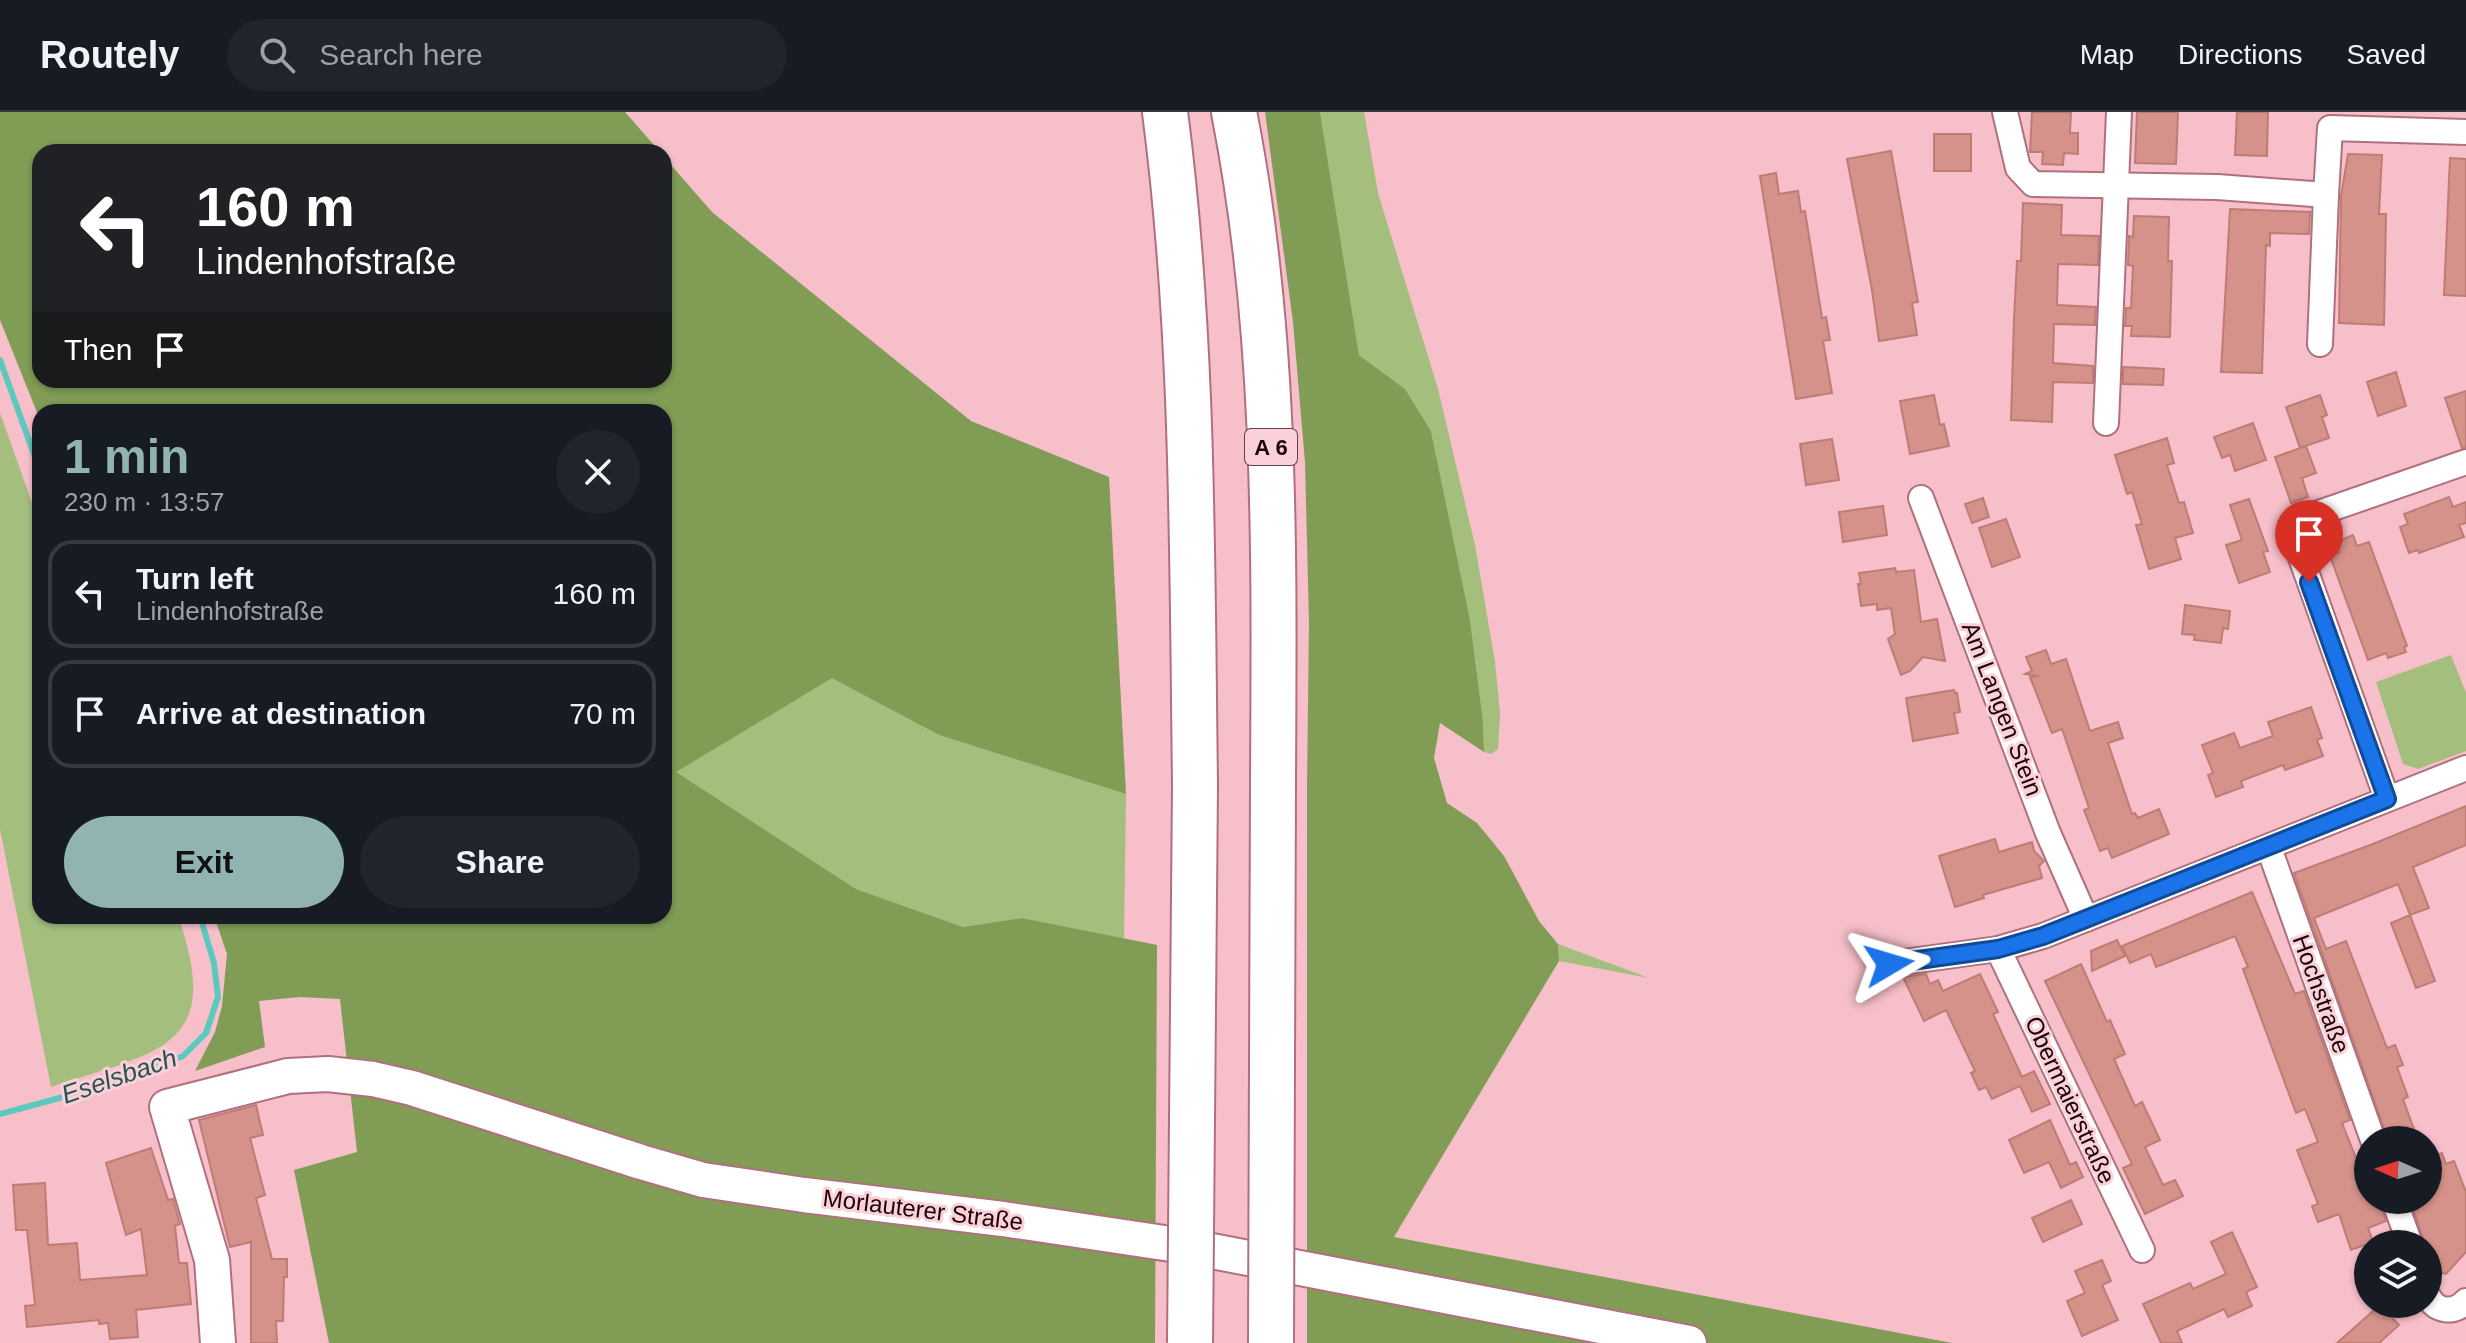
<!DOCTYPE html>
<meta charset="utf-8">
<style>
body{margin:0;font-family:Arial,sans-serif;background:#20242c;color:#f1f3f6;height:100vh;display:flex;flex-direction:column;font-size:30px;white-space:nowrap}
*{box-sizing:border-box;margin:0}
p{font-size:26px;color:#9ea1a6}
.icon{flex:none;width:44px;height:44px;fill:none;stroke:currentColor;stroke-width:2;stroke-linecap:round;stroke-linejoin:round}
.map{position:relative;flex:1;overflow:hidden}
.sheet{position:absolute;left:32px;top:292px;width:640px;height:520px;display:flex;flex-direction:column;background:#171b24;border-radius:24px;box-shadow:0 2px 6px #0004}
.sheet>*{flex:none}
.hud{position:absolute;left:32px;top:32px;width:640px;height:244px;border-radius:24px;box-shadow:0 2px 6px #0004;background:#202124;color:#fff;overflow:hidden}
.needle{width:52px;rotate:273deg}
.buttons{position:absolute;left:2354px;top:1014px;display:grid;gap:16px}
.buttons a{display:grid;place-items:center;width:88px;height:88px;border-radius:50%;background:#171b24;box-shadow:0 2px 6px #0004;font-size:40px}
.pin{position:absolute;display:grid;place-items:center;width:68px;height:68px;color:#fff;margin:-82px -34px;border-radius:50% 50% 50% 0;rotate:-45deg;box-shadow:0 0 8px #0007}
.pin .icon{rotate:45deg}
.me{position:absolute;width:88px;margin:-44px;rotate:83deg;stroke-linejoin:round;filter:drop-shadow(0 0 6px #0008)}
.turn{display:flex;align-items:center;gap:28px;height:168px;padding:0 32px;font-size:36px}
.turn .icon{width:104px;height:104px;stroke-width:2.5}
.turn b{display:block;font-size:56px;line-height:68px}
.then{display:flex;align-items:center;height:76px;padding:0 32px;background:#0003;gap:16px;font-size:30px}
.round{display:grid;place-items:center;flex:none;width:84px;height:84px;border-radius:42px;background:#20242c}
.head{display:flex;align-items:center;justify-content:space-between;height:136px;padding:0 32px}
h1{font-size:48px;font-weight:700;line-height:60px;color:#91b4b2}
.button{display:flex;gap:16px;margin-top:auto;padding:16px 32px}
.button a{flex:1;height:92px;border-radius:48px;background:#91b4b2;color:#111;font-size:32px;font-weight:700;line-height:92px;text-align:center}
.button a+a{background:#20242c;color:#f1f3f6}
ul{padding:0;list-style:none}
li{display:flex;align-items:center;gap:24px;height:108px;margin:0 16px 12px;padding:0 16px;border:4px solid #363941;border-radius:24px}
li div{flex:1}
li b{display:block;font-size:30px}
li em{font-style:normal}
header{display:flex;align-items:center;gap:48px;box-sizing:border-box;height:112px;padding:0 40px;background:#171b24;border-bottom:2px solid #363941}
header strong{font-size:38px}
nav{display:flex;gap:44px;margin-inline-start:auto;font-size:28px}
.search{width:560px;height:72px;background:#20242c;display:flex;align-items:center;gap:20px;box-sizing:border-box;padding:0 28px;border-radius:44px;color:#9ea1a6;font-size:30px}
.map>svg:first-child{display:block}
</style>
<header>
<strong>Routely</strong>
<div class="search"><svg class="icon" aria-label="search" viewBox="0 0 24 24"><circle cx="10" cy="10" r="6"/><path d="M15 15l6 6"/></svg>Search here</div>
<nav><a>Map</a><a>Directions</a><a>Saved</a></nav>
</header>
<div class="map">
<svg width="2466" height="1231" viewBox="0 0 2466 1231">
<rect width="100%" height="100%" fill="#f7bfc9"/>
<g fill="#a3be7d">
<path d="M 1320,0 L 1364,0 L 1378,81 L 1438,277 L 1475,433 L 1495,550 L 1500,601 L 1498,637 L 1491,642 L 1484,640 L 1483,609 L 1470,508 L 1431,319 L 1405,277 L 1359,243 Z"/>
<path d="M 0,301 L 40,413 L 40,804 L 178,804 C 225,938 157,939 51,975 L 0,717 Z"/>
<path d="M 2451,543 L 2466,581 L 2466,639 L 2418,657 L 2403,652 L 2376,570 Z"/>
<path d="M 832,565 L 939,623 L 1126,682 L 1124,827 L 1022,806 L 963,815 L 856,777 L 675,660 Z"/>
<path d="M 1558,832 L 1649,866 L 1559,849 Z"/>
</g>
<g fill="#809c55">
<path d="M 0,0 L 625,0 L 660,40 L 40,40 L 40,268 L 664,268 L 664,45 L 712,100 L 971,309 L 1109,365 L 1126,682 L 939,623 L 832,566 L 676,660 L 856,777 L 963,815 L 1022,806 L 1157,833 L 1155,1231 L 329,1231 L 294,1058 L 357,1040 L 340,887 L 300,885 L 259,889 L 265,935 L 195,959 L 215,920 L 222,894 L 227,842 L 214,804 L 664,804 L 664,300 L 40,300 L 40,308 L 0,208 Z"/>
<path d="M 1265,0 L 1320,0 L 1359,243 L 1405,277 L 1431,319 L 1470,508 L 1483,609 L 1484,640 L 1440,611 L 1434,646 L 1447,691 L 1477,711 L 1504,744 L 1539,809 L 1558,832 L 1559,849 L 1394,1125 L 1952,1231 L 1307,1231 L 1307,674 L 1309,510 L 1305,350 L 1293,210 Z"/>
</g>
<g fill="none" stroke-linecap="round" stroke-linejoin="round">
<g stroke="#5cc9be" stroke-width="6">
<path d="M 0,248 L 40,359"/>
<path d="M 0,1002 L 118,970 L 183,944 L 206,921 L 218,885 L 214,851 L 200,804"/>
</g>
</g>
<g fill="#d5928a" stroke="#be7c75" stroke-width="2">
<path d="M 2032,0 L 2071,0 L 2070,21 L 2078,21 L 2078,42 L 2064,41 L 2063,53 L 2042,52 L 2043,40 L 2030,40 Z"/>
<path d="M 2137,0 L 2178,0 L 2176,52 L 2135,51 Z"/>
<path d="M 2237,0 L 2268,0 L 2267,44 L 2235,43 Z"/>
<rect x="1934" y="22" width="37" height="37"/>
<path d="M 1891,39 L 1918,190 L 1912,191 L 1917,223 L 1879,229 L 1872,178 L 1847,47 Z"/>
<path d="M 2348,42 L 2382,43 L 2379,102 L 2386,102 L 2384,213 L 2339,211 L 2341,84 Z"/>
<path d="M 2450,46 L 2466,47 L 2466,184 L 2444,183 Z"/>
<path d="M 1776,61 L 1779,82 L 1798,79 L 1801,100 L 1805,99 L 1822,206 L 1826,205 L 1830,228 L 1823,229 L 1832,281 L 1796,287 L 1760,64 Z"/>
<path d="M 2023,91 L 2062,93 L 2061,123 L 2099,124 L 2098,153 L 2058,152 L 2057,193 L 2096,195 L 2095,213 L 2054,212 L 2053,251 L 2093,254 L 2093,271 L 2053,270 L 2052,310 L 2011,308 L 2014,207 L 2017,149 L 2021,149 Z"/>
<path d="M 2230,97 L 2310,100 L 2309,122 L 2270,121 L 2270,134 L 2266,133 L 2262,261 L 2221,260 Z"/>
<path d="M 2134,104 L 2169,105 L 2168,149 L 2172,149 L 2170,225 L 2131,224 L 2132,214 L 2125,214 L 2126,196 L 2131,196 L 2133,154 L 2128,153 L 2129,124 L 2133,125 Z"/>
<path d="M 2123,255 L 2164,257 L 2163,273 L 2123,272 Z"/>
<path d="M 2396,260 L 2406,294 L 2378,304 L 2367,270 Z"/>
<path d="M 2466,279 L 2466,335 L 2462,336 L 2445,286 Z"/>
<path d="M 1934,283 L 1940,313 L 1944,312 L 1949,334 L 1910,342 L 1900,289 Z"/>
<path d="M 2320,283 L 2327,303 L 2322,305 L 2329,326 L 2300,336 L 2286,295 Z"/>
<path d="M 2253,311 L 2266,348 L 2235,359 L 2230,343 L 2222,346 L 2214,325 Z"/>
<path d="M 2167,326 L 2174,351 L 2167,353 L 2179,391 L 2184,390 L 2193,421 L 2175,426 L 2181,447 L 2149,457 L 2136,413 L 2142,412 L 2132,380 L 2127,382 L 2115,343 Z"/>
<path d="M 1832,327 L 1839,368 L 1806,373 L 1800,332 Z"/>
<path d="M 2306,334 L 2316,361 L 2302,366 L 2308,385 L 2291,391 L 2275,345 Z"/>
<path d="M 2449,385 L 2453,395 L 2466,390 L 2466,411 L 2459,413 L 2464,425 L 2419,441 L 2418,438 L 2409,441 L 2400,415 L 2408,412 L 2404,402 Z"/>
<path d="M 1983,386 L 1989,405 L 1972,411 L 1965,392 Z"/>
<path d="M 2249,387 L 2268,439 L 2263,440 L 2270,460 L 2239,471 L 2226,433 L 2242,428 L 2230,393 Z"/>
<path d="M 1883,394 L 1887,423 L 1843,430 L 1839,400 Z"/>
<path d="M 2006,407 L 2020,445 L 1992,455 L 1979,416 Z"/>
<path d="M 2353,423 L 2357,434 L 2369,430 L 2407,534 L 2404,535 L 2406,540 L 2388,546 L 2386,541 L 2368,548 L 2330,444 L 2340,440 L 2336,430 Z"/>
<path d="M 1895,456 L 1896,460 L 1914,458 L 1921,510 L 1937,507 L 1945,549 L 1923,545 L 1910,559 L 1901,563 L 1888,527 L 1895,522 L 1891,496 L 1877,498 L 1877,492 L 1861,494 L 1858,472 L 1861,472 L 1859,461 Z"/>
<path d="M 2185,493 L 2230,499 L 2228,517 L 2223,516 L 2221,531 L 2194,528 L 2195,523 L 2182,522 Z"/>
<path d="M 2046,538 L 2051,552 L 2066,547 L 2090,619 L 2118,610 L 2123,626 L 2108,631 L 2132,702 L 2135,701 L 2138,706 L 2159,697 L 2169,722 L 2112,746 L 2108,736 L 2100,739 L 2084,698 L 2089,696 L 2062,617 L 2052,621 L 2030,565 L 2039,564 L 2025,562 L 2032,559 L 2026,545 Z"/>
<path d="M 1954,578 L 1955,581 L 1957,581 L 1960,600 L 1954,601 L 1958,621 L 1913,629 L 1906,586 Z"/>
<path d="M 2311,595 L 2322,626 L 2317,628 L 2323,644 L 2285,658 L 2283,653 L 2241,669 L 2243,675 L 2216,685 L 2208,663 L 2213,661 L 2202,633 L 2234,621 L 2240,636 L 2273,624 L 2268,610 Z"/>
<path d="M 2466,694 L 2466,733 L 2413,755 L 2429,796 L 2410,803 L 2398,772 L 2314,806 L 2326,837 L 2346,829 L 2387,936 L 2395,933 L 2403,953 L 2397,955 L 2408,985 L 2403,987 L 2418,1028 L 2388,1028 L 2294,761 L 2373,732 Z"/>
<path d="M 1995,727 L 1999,740 L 2032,730 L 2034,739 L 2044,749 L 2039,754 L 2042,766 L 1983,783 L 1984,786 L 1955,795 L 1939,744 Z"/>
<path d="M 2252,780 L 2295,882 L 2304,879 L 2350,1008 L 2342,1011 L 2368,1076 L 2368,1088 L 2379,1088 L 2386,1109 L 2368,1116 L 2373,1130 L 2351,1138 L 2339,1102 L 2318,1110 L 2312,1094 L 2318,1092 L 2297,1038 L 2318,1030 L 2305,997 L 2296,1001 L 2243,857 L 2248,855 L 2235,824 L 2156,855 L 2151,842 L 2130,851 L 2122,834 Z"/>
<path d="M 2410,803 L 2435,869 L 2416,876 L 2391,811 Z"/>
<path d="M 2117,828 L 2125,844 L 2092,859 L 2091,839 Z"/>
<path d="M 2081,852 L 2107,910 L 2110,908 L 2125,942 L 2114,947 L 2135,994 L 2142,990 L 2160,1028 L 2145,1035 L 2163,1073 L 2175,1068 L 2183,1084 L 2145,1102 L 2123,1056 L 2132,1052 L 2045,869 Z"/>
<path d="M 1926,862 L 1930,872 L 1938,868 L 1943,879 L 1980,862 L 1998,900 L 1993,902 L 2022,965 L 2034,959 L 2050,992 L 2032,1000 L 2020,974 L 1992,987 L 1986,975 L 1979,978 L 1971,961 L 1975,959 L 1946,898 L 1924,909 L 1903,865 Z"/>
<path d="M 256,993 L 263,1023 L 250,1026 L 265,1083 L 256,1086 L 272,1147 L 287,1147 L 287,1165 L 284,1165 L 283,1209 L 276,1209 L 277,1231 L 251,1231 L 251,1130 L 230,1135 L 199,1008 Z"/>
<path d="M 2050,1008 L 2070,1053 L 2076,1050 L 2083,1065 L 2061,1076 L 2049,1050 L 2024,1061 L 2009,1028 Z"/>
<path d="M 151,1036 L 168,1088 L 173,1087 L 180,1112 L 175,1114 L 179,1151 L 187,1151 L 191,1192 L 136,1198 L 138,1225 L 110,1227 L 108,1211 L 99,1212 L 99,1208 L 27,1215 L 25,1194 L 35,1193 L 27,1118 L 16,1118 L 13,1073 L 45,1071 L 48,1133 L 77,1131 L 80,1168 L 147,1163 L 141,1117 L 126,1123 L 106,1051 Z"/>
<path d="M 2442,1041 L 2446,1052 L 2454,1049 L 2466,1080 L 2466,1140 L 2446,1162 L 2433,1159 L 2428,1145 L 2428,1132 L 2425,1132 L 2410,1088 L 2428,1088 L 2428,1046 Z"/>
<path d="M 2071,1088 L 2082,1112 L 2043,1130 L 2032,1106 Z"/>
<path d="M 2232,1120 L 2257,1175 L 2246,1180 L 2252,1194 L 2228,1205 L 2224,1197 L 2177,1219 L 2182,1231 L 2161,1231 L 2143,1192 L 2190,1171 L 2193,1177 L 2226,1162 L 2211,1130 Z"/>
<path d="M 2102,1148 L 2111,1169 L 2102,1173 L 2118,1208 L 2082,1224 L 2067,1189 L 2085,1181 L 2075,1159 Z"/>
<path d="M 2380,1193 L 2399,1213 L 2379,1231 L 2337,1231 Z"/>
</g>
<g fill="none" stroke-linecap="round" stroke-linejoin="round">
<defs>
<g id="street">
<path d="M 2005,0 L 2018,56 L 2033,72 L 2217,75 L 2326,83 L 2330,16 L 2466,20"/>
<path d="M 2320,232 L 2326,83"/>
<path d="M 2106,311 L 2119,0"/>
<path d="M 1921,386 L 2048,721 L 2086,807"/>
<path d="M 2387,687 L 2300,443 L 2302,420 L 2316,402 L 2466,350"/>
<path d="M 2269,736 L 2373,1028"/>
<path d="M 1998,837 L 2142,1138"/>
<path d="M 1889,852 L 1998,837 L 2043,824 L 2466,656"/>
<path d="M 2394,1088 L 2410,1132"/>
<path d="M 2428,1184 C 2436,1200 2454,1202 2466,1189"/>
</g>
<path id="secondary" d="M 218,1231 L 212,1148 L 167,995 L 288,964 L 328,962 L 373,967 L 412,976 L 641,1050 L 703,1068 L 804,1083 L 1003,1107 L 1191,1135 L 1689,1231"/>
<g id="highway">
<path d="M 1165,0 C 1194,222 1192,449 1195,673"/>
<path d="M 1234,0 C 1278,222 1274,448 1273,673"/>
</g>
</defs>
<use href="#street" stroke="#b0707d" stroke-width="28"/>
<use href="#secondary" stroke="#b0707d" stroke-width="38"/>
<use href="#highway" stroke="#b0707d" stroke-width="48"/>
<use href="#street" stroke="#fff" stroke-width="24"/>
<use href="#secondary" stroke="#fff" stroke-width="34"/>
<use href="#highway" stroke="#fff" stroke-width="44"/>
<defs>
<g id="highway-bridge">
<path d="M 1190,1231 L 1195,673"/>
<path d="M 1271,1231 L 1273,673"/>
</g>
</defs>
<use href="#highway-bridge" stroke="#b0707d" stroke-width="48" stroke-linecap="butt"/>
<use href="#highway-bridge" stroke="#fff" stroke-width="44"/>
</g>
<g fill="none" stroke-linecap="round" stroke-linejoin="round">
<defs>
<path id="route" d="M 1889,852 L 1998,837 L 2043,824 L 2387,687 L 2309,470"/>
</defs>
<use href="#route" stroke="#114b97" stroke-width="20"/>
<use href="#route" stroke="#1a73e8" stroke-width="14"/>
</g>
<g text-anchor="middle" stroke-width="6" stroke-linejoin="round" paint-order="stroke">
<rect fill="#fcd0d8" stroke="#5e4248" stroke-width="2" x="1245" y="317" width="52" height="36" rx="6"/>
<g font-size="22" font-weight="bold" fill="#1b050a">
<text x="1271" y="343">A 6</text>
</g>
<g font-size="24" fill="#1b050a" stroke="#fcd0d8">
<text transform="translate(2002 597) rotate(69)" y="8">Am Langen Stein</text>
<text transform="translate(2321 882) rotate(70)" y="8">Hochstraße</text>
<text transform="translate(2070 988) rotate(65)" y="8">Obermaierstraße</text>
<text transform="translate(923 1098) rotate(7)" y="8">Morlauterer Straße</text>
</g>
<g font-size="26" font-style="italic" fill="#24544f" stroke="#fcd0d8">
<text transform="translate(119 964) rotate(-19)" y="9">Eselsbach</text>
</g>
</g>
</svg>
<div class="buttons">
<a><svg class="needle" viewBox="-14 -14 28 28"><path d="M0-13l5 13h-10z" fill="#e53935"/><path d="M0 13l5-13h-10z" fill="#9ea1a6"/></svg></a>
<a><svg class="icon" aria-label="layers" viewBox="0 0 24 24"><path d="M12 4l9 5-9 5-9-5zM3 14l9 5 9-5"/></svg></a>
</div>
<div class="pin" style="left:2309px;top:470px;background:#d93025"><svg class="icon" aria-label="arrive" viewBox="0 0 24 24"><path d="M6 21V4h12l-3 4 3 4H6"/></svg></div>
<svg class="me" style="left:1889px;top:852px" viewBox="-20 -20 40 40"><path d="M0-17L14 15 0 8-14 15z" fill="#1a73e8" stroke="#fff" stroke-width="4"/></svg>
<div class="hud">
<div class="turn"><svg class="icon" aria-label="left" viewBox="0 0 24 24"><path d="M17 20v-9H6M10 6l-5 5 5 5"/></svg><div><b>160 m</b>Lindenhofstraße</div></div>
<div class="then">Then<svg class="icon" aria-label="arrive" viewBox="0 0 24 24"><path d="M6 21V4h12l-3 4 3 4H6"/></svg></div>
</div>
<section class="sheet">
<div class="head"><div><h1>1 min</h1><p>230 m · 13:57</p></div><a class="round"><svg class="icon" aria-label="close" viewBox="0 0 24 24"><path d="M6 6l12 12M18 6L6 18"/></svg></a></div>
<ul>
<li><svg class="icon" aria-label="left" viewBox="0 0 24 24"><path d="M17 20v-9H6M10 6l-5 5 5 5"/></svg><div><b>Turn left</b><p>Lindenhofstraße</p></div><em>160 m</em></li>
<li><svg class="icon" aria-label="arrive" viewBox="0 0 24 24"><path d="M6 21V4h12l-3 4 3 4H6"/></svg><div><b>Arrive at destination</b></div><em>70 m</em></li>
</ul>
<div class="button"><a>Exit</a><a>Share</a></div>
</section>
</div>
